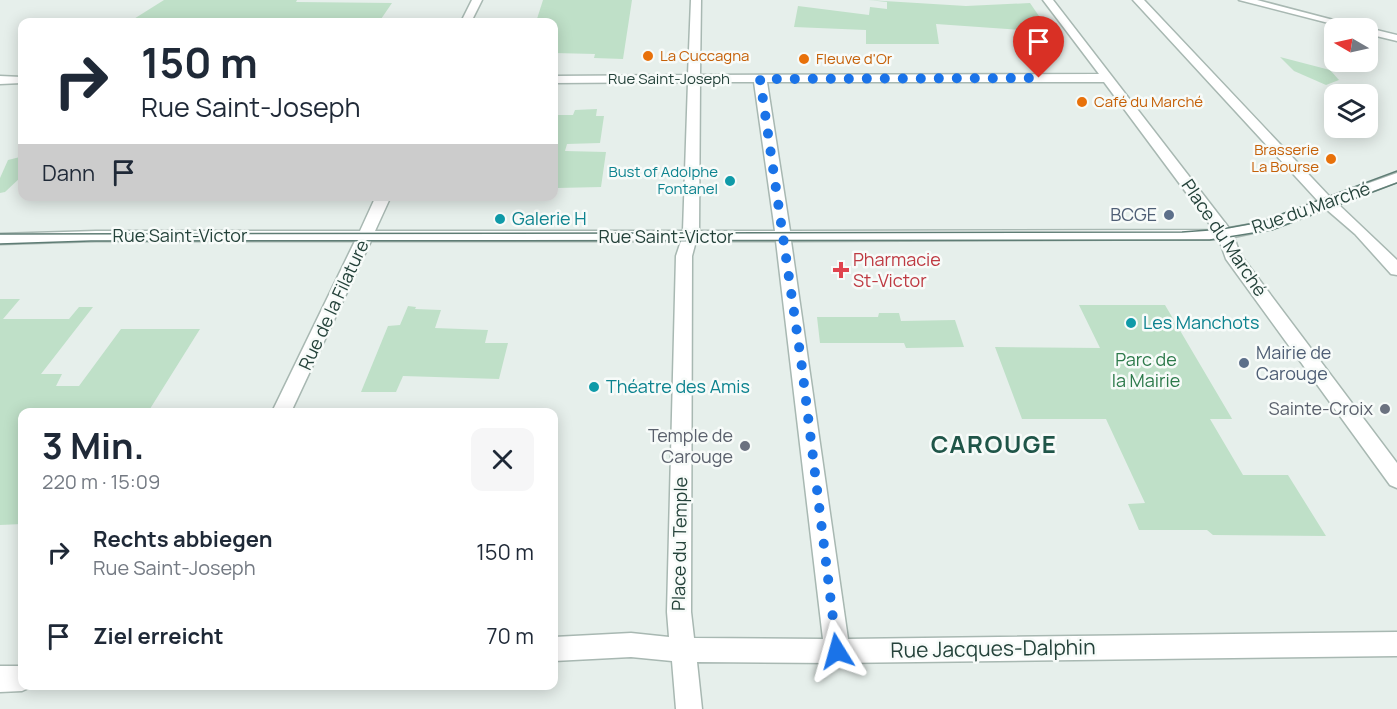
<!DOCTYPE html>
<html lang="de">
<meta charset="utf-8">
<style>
body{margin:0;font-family:Manrope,sans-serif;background:#f6f6f7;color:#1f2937;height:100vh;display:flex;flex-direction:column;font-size:22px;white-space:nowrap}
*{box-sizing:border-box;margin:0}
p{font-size:20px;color:#747a83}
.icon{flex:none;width:33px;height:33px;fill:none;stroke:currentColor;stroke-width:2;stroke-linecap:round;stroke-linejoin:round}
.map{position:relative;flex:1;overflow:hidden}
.sheet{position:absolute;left:18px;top:408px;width:540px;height:282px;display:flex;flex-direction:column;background:#fff;border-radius:12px;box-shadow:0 3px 15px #0003}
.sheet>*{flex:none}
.top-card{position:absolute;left:18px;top:18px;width:540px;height:183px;border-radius:12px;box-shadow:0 3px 15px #0003;background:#fff;color:#1f2937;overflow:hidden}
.needle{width:39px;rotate:279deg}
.buttons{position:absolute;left:1324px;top:18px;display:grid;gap:12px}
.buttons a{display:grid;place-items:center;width:54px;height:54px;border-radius:12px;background:#fff;box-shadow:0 3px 15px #0003;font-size:30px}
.pin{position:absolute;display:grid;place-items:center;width:51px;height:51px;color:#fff;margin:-62px -26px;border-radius:50% 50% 50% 0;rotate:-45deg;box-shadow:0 0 6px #0007}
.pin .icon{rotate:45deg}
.me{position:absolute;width:66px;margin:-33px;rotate:352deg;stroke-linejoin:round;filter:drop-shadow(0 0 4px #0008)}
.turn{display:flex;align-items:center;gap:21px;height:126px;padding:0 24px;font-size:27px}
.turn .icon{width:78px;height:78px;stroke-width:2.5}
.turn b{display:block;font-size:42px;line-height:51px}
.then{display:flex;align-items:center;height:57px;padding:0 24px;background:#0003;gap:12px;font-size:22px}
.round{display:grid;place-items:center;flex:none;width:63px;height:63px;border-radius:12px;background:#f6f6f7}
.summary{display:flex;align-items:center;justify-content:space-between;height:102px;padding:0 24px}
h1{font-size:36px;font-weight:700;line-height:45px}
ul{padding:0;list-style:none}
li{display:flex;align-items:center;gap:18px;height:84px;padding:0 24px}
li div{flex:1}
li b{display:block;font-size:22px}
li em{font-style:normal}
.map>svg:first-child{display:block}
</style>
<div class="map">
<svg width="1397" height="709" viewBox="0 0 1397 709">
<rect width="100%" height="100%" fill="#e6efeb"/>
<g fill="#bfe0c8">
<path d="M 164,0 L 297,0 L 296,2 L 392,3 L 379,22 L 129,22 Z"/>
<path d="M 543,0 L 632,0 L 623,59 L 594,58 L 595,54 L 554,53 L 554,22 L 536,22 Z"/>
<path d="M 868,0 L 966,6 L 1030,3 L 1050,32 L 936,24 L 939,44 L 866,44 L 866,30 L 794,27 L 798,6 L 869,15 L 870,7 L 887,9 L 887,2 Z"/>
<path d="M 1280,57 L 1330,70 L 1339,80 L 1326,85 L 1294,71 Z"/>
<path d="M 597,109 L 596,116 L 604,116 L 600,143 L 567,144 L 565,151 L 606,152 L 601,187 L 557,188 L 558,182 L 554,181 L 554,115 L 573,115 L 575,110 Z"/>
<path d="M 22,148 L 22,176 L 5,192 L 0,193 L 0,178 L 8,160 L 20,157 Z"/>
<path d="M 0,299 L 20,299 L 3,319 L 69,319 L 79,307 L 93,307 L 41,374 L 62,374 L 56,386 L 79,386 L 121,329 L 200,329 L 148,412 L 22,412 L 22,524 L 0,525 Z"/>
<path d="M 1079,305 L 1165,305 L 1231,417 L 1232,419 L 1210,419 L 1243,475 L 1288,475 L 1326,536 L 1213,535 L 1207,530 L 1139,530 L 1128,504 L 1145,503 L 1106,419 L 1022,419 L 995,347 L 1100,348 Z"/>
<path d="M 408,306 L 416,307 L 415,309 L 441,310 L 435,328 L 488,330 L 485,343 L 508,343 L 499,379 L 403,376 L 396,392 L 361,392 L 388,326 L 400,325 Z"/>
<path d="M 879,313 L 899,313 L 901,321 L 955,320 L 964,347 L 906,348 L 904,343 L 820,343 L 817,317 L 878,317 Z"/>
</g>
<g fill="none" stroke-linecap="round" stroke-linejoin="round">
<defs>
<g id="minor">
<path d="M 472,0 L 482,0 L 471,22 L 461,22 Z"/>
<path d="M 691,0 L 701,0 L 700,75 L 1099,74 L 1043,0 L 1053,0 L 1229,228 L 1264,222 L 1318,201 L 1133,0 L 1144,0 L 1330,197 L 1397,173 L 1397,182 L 1338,204 L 1397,260 L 1397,275 L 1391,274 L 1355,234 L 1326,209 L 1272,229 L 1234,237 L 1240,254 L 1397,463 L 1397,488 L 1390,485 L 1226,259 L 1219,239 L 791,241 L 848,639 L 1397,632 L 1397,656 L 837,663 L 697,662 L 702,709 L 676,709 L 672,661 L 631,657 L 554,661 L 554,637 L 631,633 L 669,637 L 667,612 L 676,256 L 681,241 L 371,241 L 291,412 L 272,412 L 355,241 L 96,241 L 0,244 L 0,234 L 96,231 L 360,231 L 376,196 L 391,196 L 375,231 L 683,231 L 688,82 L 554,83 L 554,76 L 688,75 ZM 700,82 L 754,82 L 775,231 L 699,231 ZM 767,82 L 1104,82 L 1214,230 L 790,231 ZM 696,241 L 776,241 L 823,639 L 694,638 L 691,612 L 692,256 Z"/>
<path d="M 1239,0 L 1257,0 L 1364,28 L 1348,28 Z"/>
<path d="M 1365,28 L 1368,28 L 1397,35 L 1397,41 L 1368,34 L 1368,28 Z"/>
<path d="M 0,76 L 22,77 L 22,83 L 0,84 Z"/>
<path d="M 0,666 L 22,666 L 22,686 L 31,687 L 22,691 L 0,692 Z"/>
</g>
</defs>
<use href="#minor" stroke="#a8b8b2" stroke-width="3"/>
<use href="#minor" fill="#fff" fill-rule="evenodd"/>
<g stroke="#5f7d75" stroke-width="1.5">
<path d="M 0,234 L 1182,232 L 1222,229 L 1260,222 L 1397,171"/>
<path d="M 0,244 L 91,241 L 1210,240 L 1272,230 L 1397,183"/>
</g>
</g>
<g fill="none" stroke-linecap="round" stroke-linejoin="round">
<path stroke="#1a73e8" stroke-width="10" stroke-dasharray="0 18" d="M 837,651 L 801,360 L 760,79 L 1039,78"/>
</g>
<g fill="#e8710a" stroke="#f7fbf9" stroke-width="2">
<circle cx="648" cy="56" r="6"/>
<circle cx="804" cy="59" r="6"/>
<circle cx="1082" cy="102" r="6"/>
<circle cx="1331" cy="159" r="6"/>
</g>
<g fill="#0f9aa8" stroke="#f7fbf9" stroke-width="2">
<circle cx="730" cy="181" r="6"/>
<circle cx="500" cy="219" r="6"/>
<circle cx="1131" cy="323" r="6"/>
<circle cx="594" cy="387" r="6"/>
</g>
<g fill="#5c6f8a" stroke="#f7fbf9" stroke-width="2">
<circle cx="1169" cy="215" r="6"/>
<circle cx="1244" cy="363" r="6"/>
</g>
<path fill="#e0444e" stroke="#f7fbf9" stroke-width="2" d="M838 261h6v6h6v6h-6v6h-6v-6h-6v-6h6z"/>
<g fill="#6b7280" stroke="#f7fbf9" stroke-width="2">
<circle cx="1385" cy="409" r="6"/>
<circle cx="745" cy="446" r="6"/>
</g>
<g text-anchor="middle" stroke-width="5" stroke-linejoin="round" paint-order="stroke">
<g font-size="15" fill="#c56008" stroke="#f7fbf9" text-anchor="start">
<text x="660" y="61">La Cuccagna</text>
<text x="816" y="64">Fleuve d'Or</text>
<text x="1094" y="107">Café du Marché</text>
<text x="1319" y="155" text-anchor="end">Brasserie<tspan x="1319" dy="17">La Bourse</tspan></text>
</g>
<g font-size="15" fill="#24423a" stroke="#f7fbf9">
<text x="669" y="84">Rue Saint-Joseph</text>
</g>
<g font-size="15" fill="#0d838f" stroke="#f7fbf9" text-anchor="end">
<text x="718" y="177">Bust of Adolphe<tspan x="718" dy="17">Fontanel</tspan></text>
</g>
<g font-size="18" fill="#24423a" stroke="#f7fbf9">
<text transform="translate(1311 208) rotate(-19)" y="6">Rue du Marché</text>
<text x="180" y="242">Rue Saint-Victor</text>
<text x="666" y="243">Rue Saint-Victor</text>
<text transform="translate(1224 238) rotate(56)" y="6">Place du Marché</text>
<text transform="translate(334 305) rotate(-65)" y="6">Rue de la Filature</text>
<text transform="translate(680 544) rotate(-89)" y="6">Place du Temple</text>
</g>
<g font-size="18" fill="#4e5e75" stroke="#f7fbf9" text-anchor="end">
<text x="1157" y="221">BCGE</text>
<text x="1256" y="359" text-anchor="start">Mairie de<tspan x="1256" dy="21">Carouge</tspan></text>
</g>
<g font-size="18" fill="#0d838f" stroke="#f7fbf9" text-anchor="start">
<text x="512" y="225">Galerie H</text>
<text x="1143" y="329">Les Manchots</text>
<text x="606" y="393">Théatre des Amis</text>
</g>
<g font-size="18" fill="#be3a42" stroke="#f7fbf9" text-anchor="start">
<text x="853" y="266">Pharmacie<tspan x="853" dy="21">St-Victor</tspan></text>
</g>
<g font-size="18" fill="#2d7a4b" stroke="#f7fbf9">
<text x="1146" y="366">Parc de<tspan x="1146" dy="21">la Mairie</tspan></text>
</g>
<g font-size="18" fill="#5b616d" stroke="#f7fbf9" text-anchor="end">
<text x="1373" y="415">Sainte-Croix</text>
<text x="733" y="442">Temple de<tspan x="733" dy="21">Carouge</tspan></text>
</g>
<g font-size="21" fill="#24423a" stroke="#f7fbf9">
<text transform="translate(993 649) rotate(-1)" y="7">Rue Jacques-Dalphin</text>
</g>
<g font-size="24" font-weight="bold" letter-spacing="1.5" fill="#1f5548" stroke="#f7fbf9">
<text x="994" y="453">CAROUGE</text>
</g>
</g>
</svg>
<div class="buttons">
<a><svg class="needle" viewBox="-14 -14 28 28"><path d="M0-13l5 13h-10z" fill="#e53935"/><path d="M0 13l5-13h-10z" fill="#747a83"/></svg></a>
<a><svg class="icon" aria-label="layers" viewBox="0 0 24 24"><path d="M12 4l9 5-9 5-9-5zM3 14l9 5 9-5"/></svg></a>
</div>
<div class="pin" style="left:1039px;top:78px;background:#d93025"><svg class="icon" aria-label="arrive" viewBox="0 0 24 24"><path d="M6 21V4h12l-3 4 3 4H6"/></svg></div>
<svg class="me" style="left:837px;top:651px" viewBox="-20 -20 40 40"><path d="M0-17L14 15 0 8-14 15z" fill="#1a73e8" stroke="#fff" stroke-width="4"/></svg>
<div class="top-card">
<div class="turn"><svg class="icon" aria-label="right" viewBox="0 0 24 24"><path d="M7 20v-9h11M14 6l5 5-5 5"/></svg><div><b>150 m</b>Rue Saint-Joseph</div></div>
<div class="then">Dann<svg class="icon" aria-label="arrive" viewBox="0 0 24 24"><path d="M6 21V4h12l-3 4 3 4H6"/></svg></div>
</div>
<section class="sheet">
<div class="summary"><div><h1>3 Min.</h1><p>220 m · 15:09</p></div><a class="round"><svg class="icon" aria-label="close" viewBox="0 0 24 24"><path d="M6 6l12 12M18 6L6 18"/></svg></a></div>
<ul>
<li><svg class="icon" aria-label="right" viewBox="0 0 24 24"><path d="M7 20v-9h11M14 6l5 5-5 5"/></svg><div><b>Rechts abbiegen</b><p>Rue Saint-Joseph</p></div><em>150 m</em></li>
<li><svg class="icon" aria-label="arrive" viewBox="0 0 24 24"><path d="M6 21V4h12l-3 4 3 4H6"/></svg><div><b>Ziel erreicht</b></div><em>70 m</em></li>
</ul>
</section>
</div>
